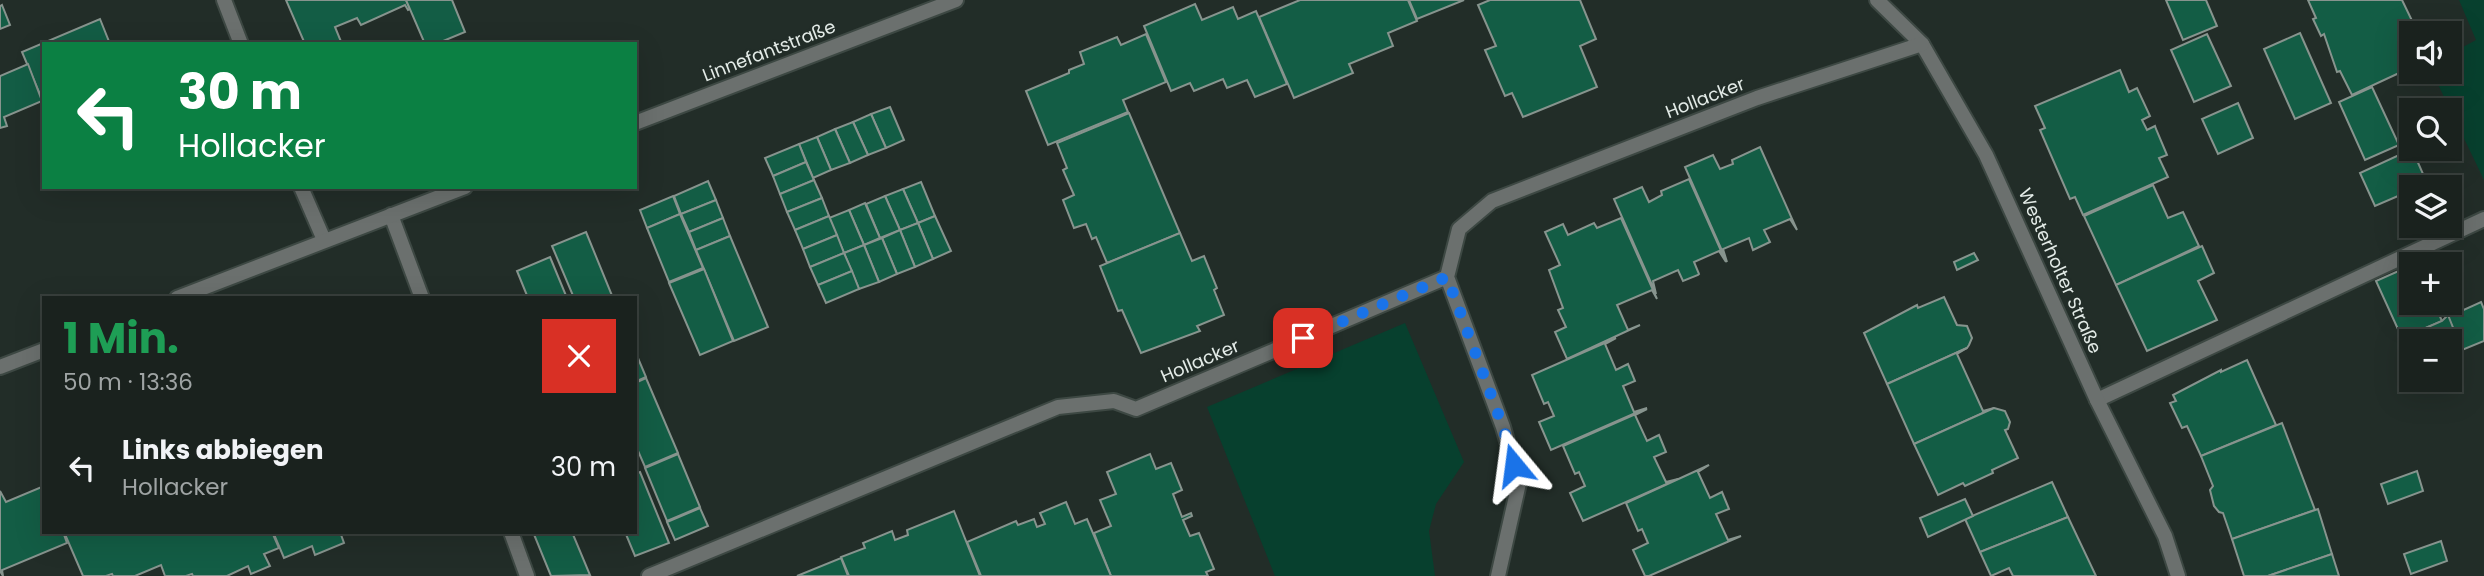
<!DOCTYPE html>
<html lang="de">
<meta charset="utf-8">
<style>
body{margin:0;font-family:Poppins,sans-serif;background:#232a27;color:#f1f3f6;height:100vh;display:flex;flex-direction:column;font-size:26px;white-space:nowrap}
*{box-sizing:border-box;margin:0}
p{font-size:23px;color:#9fa4a4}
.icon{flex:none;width:38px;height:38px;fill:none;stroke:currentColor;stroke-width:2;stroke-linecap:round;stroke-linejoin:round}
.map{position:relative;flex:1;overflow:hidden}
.panel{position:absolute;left:42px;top:296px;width:595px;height:238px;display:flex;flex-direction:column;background:#1a221e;border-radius:0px;box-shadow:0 7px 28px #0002,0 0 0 2px #383f3c}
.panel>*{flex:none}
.banner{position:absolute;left:42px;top:42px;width:595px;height:147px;border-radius:0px;box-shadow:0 7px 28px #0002,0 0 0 2px #383f3c;background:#0b8043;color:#fff;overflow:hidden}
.fabs{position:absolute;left:2399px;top:21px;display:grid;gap:14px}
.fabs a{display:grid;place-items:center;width:63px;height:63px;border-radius:0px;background:#1a221e;box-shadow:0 7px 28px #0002,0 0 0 2px #383f3c;font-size:35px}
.pin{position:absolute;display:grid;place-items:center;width:60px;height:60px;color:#fff;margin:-30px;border-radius:14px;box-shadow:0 4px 10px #0006}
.me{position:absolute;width:77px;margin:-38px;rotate:344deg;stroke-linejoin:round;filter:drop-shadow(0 0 5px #0008)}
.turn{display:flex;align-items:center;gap:24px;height:147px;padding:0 21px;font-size:32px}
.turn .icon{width:91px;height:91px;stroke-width:2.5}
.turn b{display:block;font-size:49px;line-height:60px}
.round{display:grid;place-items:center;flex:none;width:74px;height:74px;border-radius:0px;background:#232a27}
.overview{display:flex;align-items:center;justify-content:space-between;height:119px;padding:0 21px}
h1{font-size:42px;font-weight:700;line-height:52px;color:#1e9e55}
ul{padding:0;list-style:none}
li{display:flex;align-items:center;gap:21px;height:105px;padding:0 21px}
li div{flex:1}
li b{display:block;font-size:26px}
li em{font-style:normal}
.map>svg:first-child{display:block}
</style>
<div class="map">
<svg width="2484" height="576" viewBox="0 0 2484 576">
<rect width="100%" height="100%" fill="#222d28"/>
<g fill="#07402e">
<path d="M 2459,0 L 2484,0 L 2484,180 L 2432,72 L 2450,72 L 2450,54 L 2476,40 Z"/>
<path d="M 1405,323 L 1464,462 L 1436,504 L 1429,531 L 1435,576 L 1275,576 L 1207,407 Z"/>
</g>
<g fill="#135d45" stroke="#87948e" stroke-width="2">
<path d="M 286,0 L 406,0 L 410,9 L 408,10 L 405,5 L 361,25 L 357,18 L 335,27 L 342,44 L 305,44 Z"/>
<path d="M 406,0 L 452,0 L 465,32 L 436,44 L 425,44 Z"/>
<path d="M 1300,0 L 1408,0 L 1417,21 L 1388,33 L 1393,46 L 1349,64 L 1353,73 L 1294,98 L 1259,17 Z"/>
<path d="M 1409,0 L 1464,0 L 1417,19 Z"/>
<path d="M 1490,0 L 1580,0 L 1596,39 L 1580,46 L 1597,87 L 1523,117 L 1512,93 L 1505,96 L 1485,50 L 1496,46 L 1478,5 Z"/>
<path d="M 2166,0 L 2206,0 L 2217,26 L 2183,40 Z"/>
<path d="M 2308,0 L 2402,0 L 2418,33 L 2412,33 L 2412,38 L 2406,40 L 2412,53 L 2412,67 L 2352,95 L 2340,71 L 2337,72 L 2324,34 L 2321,36 L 2313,19 L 2316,18 Z"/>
<path d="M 1195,4 L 1202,20 L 1233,7 L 1238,19 L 1256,11 L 1287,84 L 1255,97 L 1247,80 L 1227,88 L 1223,79 L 1194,91 L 1190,83 L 1171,91 L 1144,26 Z"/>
<path d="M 2,5 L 10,25 L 0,29 L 0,6 Z"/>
<path d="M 100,19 L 110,44 L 44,44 L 44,104 L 22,52 Z"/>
<path d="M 2300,33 L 2331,103 L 2295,119 L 2264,49 Z"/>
<path d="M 1146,34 L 1166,82 L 1123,100 L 1128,112 L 1048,145 L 1026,91 L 1069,73 L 1069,70 L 1084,64 L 1080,52 L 1117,37 L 1121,45 Z"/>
<path d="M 2207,34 L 2231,86 L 2194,102 L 2171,50 Z"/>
<path d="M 28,64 L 42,101 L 4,117 L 7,126 L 0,128 L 0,76 Z"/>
<path d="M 2120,70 L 2129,92 L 2137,88 L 2150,116 L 2142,120 L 2147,130 L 2155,126 L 2156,129 L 2167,155 L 2159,158 L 2168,177 L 2083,215 L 2075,197 L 2070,199 L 2040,130 L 2045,128 L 2035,106 Z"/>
<path d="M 2372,87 L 2399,145 L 2365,160 L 2339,102 Z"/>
<path d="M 2238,103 L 2253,138 L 2218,154 L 2202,119 Z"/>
<path d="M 890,107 L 904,140 L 886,148 L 871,114 Z"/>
<path d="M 1129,113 L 1180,233 L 1107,263 L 1096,237 L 1092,239 L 1086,224 L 1074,228 L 1063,200 L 1074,195 L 1063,170 L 1067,168 L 1057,143 Z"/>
<path d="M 871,114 L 886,148 L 868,155 L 853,122 Z"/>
<path d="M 853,122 L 868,155 L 850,163 L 835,129 Z"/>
<path d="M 835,129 L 850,163 L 831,170 L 817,137 Z"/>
<path d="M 817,137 L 831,170 L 813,178 L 799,144 Z"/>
<path d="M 799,144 L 806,162 L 773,176 L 765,158 Z"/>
<path d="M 1760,147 L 1797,230 L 1790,219 L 1764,230 L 1770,242 L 1753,250 L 1749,238 L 1723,249 L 1727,262 L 1685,167 L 1713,155 L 1720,169 L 1733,164 L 1732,160 Z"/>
<path d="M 2412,149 L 2427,183 L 2412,187 L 2412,190 L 2375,206 L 2360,173 Z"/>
<path d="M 806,162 L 814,180 L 780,194 L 773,176 Z"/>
<path d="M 1689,179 L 1726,262 L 1719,251 L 1694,262 L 1699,274 L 1698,275 L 1683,281 L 1678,270 L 1653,281 L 1656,294 L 1614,199 L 1642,187 L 1649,202 L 1662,195 L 1661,191 Z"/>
<path d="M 814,180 L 822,198 L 787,212 L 780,194 Z"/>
<path d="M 708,181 L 716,200 L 681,214 L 674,196 Z"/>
<path d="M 921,182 L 935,216 L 918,223 L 903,189 Z"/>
<path d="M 2153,185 L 2168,218 L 2183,212 L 2199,246 L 2116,285 L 2084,216 Z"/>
<path d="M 903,189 L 918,223 L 900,230 L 885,196 Z"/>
<path d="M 673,196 L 680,214 L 647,228 L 640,210 Z"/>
<path d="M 885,196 L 900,230 L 880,238 L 866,204 Z"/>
<path d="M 822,198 L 829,216 L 795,230 L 787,212 Z"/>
<path d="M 716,200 L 723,218 L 689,232 L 681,214 Z"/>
<path d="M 865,203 L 880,238 L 864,245 L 849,210 Z"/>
<path d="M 849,210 L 864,245 L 844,253 L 829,218 Z"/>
<path d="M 680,214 L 703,268 L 669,282 L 647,228 Z"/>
<path d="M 829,216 L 837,235 L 803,249 L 795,230 Z"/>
<path d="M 935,216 L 951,251 L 933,259 L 918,223 Z"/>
<path d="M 723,218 L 730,236 L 696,250 L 689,232 Z"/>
<path d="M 1621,218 L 1657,299 L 1652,290 L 1617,305 L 1628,330 L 1640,325 L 1567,359 L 1555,332 L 1566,327 L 1558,310 L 1563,308 L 1549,270 L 1560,265 L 1545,232 L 1563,224 L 1568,235 L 1594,223 L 1597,228 Z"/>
<path d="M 918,223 L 933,259 L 915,267 L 900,230 Z"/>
<path d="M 900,230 L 915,267 L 897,274 L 882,238 Z"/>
<path d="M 586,232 L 613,298 L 574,298 L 552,246 Z"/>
<path d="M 1180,233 L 1192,261 L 1204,256 L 1217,288 L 1214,290 L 1224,315 L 1197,326 L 1200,331 L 1141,353 L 1122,310 L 1118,311 L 1100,266 Z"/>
<path d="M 837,235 L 844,253 L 810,267 L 803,249 Z"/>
<path d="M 730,236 L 768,327 L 734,341 L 696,250 Z"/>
<path d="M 882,238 L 897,274 L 879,282 L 864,245 Z"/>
<path d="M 864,245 L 879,282 L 859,289 L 844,253 Z"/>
<path d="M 2202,246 L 2214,273 L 2198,281 L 2217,320 L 2147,351 L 2116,285 Z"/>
<path d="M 844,253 L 852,271 L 818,285 L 810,267 Z"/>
<path d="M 1974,253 L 1978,260 L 1957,270 L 1954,262 Z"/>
<path d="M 550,257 L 567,298 L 528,298 L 517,271 Z"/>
<path d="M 2412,265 L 2412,303 L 2434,303 L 2442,321 L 2402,338 L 2376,281 Z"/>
<path d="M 704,269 L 733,341 L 700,355 L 669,283 Z"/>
<path d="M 852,271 L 859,289 L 826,303 L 818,285 Z"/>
<path d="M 1944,297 L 1957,325 L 1967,326 L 1972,338 L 1969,345 L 1967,348 L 1887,384 L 1864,333 L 1917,305 L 1918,308 Z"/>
<path d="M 2481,302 L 2484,309 L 2484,341 L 2462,350 L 2448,317 Z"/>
<path d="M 2448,315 L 2462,350 L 2450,355 L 2450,341 L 2416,341 L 2414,333 L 2442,321 Z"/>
<path d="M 1616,338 L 1605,344 L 1616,370 L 1628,364 L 1635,381 L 1623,386 L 1634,412 L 1647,408 L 1551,450 L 1539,422 L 1554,416 L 1548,402 L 1544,404 L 1532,375 Z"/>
<path d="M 1967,348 L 1957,354 L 1983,411 L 1994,408 L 1914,444 L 1887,384 Z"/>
<path d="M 635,351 L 646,377 L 635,382 Z"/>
<path d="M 2247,360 L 2276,425 L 2201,456 L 2187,426 L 2182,428 L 2170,403 L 2176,401 L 2173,395 L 2221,370 L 2221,372 Z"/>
<path d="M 646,378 L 678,453 L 645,467 L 635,444 L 635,383 Z"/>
<path d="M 1994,408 L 2005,411 L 2010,422 L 2008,429 L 2005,430 L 2018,458 L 1992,470 L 1993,473 L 1965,486 L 1963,483 L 1938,495 L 1914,444 Z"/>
<path d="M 1647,409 L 1635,415 L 1647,441 L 1659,435 L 1666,452 L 1654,457 L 1666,482 L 1678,479 L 1583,521 L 1570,493 L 1585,486 L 1579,472 L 1575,474 L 1563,446 Z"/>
<path d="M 2282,423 L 2315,510 L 2232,539 L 2223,513 L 2219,512 L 2214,506 L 2210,490 L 2213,486 L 2201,456 Z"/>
<path d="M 678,454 L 700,507 L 667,521 L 645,468 Z"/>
<path d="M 1150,454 L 1156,469 L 1171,463 L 1182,490 L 1173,494 L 1182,517 L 1191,513 L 1192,516 L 1183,520 L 1190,536 L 1199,533 L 1214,569 L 1206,572 L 1208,576 L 1111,576 L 1094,533 L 1111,526 L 1100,500 L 1116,494 L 1107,472 Z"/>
<path d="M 1709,465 L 1698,472 L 1710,498 L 1722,492 L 1729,509 L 1716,514 L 1728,540 L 1741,536 L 1649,576 L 1645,576 L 1633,550 L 1648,543 L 1642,529 L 1638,531 L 1626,503 Z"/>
<path d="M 2417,471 L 2423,491 L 2388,504 L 2381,484 Z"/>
<path d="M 640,472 L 669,543 L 635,556 L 625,532 L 635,532 L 635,474 Z"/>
<path d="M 2052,482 L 2068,517 L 1980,552 L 1965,519 Z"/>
<path d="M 44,486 L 44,532 L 63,532 L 67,543 L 2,570 L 3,576 L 0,571 L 0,491 L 6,502 Z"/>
<path d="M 1965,499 L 1973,516 L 1928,537 L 1920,518 Z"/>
<path d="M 1066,502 L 1075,524 L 1087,519 L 1111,576 L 981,576 L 967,542 L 1016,521 L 1018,525 L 1034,519 L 1037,527 L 1045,524 L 1040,513 Z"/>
<path d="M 700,508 L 708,526 L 675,540 L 667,522 Z"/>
<path d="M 2318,509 L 2332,554 L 2268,576 L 2244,576 L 2232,539 Z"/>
<path d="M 954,511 L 980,576 L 849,576 L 841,557 L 865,548 L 863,543 L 892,531 L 895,540 L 908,535 L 907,530 Z"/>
<path d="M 2068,517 L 2096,576 L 2013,576 L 2009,568 L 1991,576 L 1980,552 Z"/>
<path d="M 64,532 L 272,532 L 279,548 L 264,554 L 270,566 L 251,574 L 248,566 L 227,576 L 193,576 L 192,574 L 186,576 L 165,576 L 161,565 L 135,576 L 113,576 L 112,574 L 106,576 L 83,576 Z"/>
<path d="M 273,532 L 340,532 L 344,543 L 315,555 L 312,546 L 284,558 Z"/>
<path d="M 533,532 L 572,532 L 590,575 L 551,576 Z"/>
<path d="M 2441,541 L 2447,561 L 2411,574 L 2404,554 Z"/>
<path d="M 2332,554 L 2339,576 L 2268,576 Z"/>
<path d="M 841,558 L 848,576 L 797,576 Z"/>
</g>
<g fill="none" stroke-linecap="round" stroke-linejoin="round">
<defs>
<g id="service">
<path d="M 391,215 L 422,298"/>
<path d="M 2097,400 L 2484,219"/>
<path d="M 511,532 L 527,576"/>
<path d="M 649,576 L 1058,407 L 1114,401 L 1136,409 L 1447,277"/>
</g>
<g id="minor">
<path d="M 224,0 L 241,44"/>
<path d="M 1877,0 L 1922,44 L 1986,155 L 2097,400 L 2165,536 L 2178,576"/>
<path d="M 635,123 L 956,0"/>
<path d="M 301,187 L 324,240"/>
<path d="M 177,298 L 465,187"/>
<path d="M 0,367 L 44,350"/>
<path d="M 1498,576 L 1519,483 L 1503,427 L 1447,277 L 1459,229 L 1492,201 L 1757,98 L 1922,44"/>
</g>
</defs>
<use href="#service" stroke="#3d4843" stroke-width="18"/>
<use href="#minor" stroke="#3d4843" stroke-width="18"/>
<use href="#service" stroke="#6b706e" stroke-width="14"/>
<use href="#minor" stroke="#6b706e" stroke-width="14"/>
</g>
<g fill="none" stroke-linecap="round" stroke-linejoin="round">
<path stroke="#1a73e8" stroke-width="12" stroke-dasharray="0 21.6" d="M 1303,338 L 1447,277 L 1503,427 L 1514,465"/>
</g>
<g text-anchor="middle" stroke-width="5" stroke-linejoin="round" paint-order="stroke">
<g font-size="18" fill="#e3ebe7" stroke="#222d28">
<text transform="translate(769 51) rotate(-21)" y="6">Linnefantstraße</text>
<text transform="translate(1705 98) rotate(-21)" y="6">Hollacker</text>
<text transform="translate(2060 271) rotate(66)" y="6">Westerholter Straße</text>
<text transform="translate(1200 361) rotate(-23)" y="6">Hollacker</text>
</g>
</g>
</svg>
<div class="fabs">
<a><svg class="icon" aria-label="sound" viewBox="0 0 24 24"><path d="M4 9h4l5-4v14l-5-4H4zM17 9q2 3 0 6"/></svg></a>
<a><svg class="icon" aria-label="search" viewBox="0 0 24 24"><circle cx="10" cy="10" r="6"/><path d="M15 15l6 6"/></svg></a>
<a><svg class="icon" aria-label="layers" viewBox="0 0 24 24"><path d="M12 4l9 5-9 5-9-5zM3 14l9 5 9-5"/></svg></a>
<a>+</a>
<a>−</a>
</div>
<div class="pin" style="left:1303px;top:338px;background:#d93025"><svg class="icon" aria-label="arrive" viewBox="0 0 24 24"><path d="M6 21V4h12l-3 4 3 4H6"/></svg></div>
<svg class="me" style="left:1514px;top:465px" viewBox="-20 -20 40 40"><path d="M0-17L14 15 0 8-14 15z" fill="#1a73e8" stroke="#fff" stroke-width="4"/></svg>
<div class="banner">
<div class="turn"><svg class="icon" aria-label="left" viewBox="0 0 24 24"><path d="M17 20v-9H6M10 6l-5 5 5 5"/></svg><div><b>30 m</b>Hollacker</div></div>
</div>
<section class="panel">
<div class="overview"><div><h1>1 Min.</h1><p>50 m · 13:36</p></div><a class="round" style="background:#d93025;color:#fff"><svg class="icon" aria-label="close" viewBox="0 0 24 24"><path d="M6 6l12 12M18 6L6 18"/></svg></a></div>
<ul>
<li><svg class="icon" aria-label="left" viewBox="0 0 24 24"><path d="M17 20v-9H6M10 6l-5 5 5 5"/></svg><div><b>Links abbiegen</b><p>Hollacker</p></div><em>30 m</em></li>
</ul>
</section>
</div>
